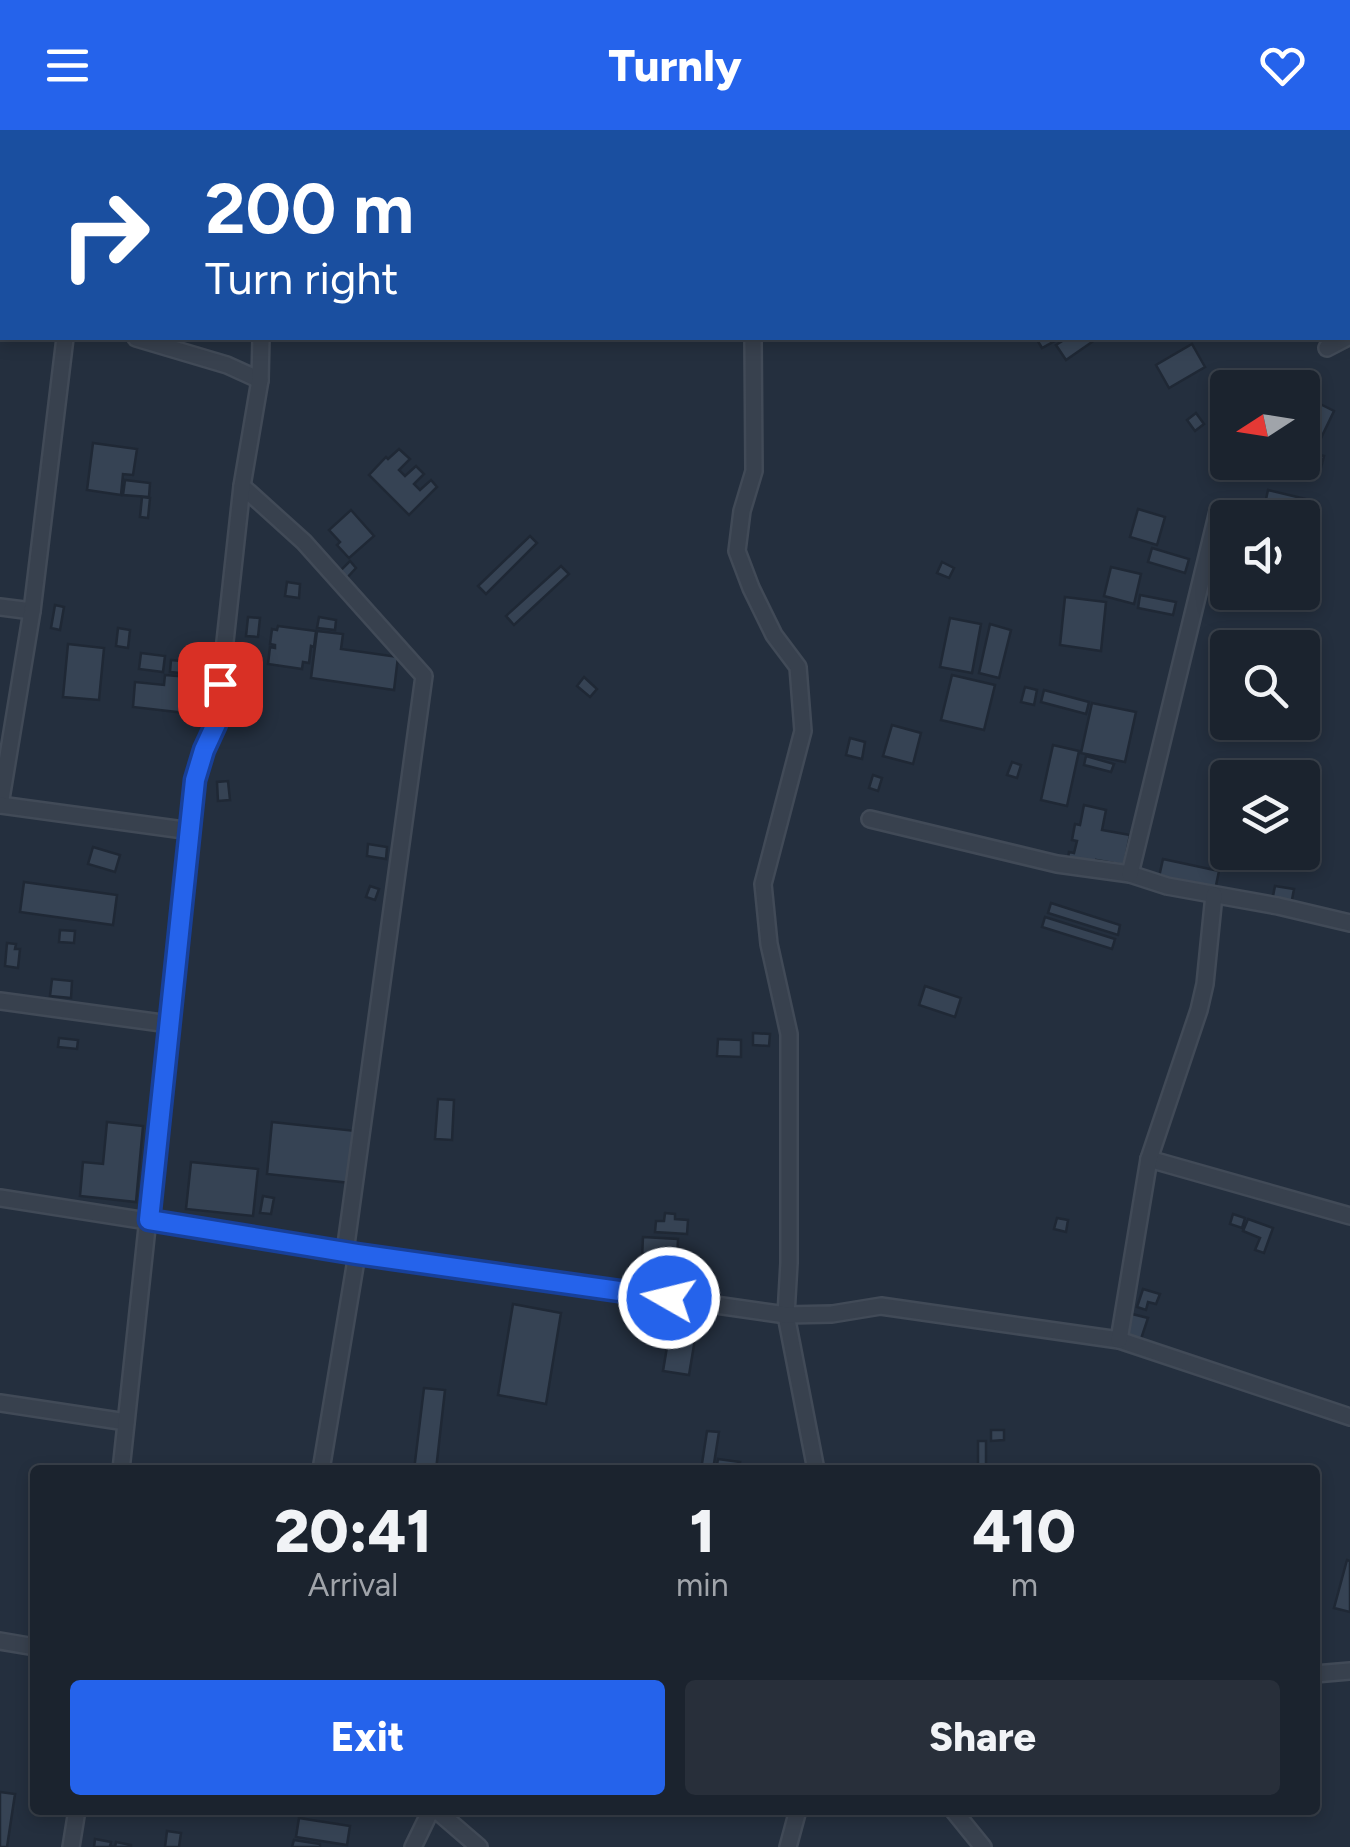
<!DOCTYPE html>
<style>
body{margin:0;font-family:Figtree,sans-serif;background:#282f3a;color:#f1f3f6;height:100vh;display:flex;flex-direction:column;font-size:38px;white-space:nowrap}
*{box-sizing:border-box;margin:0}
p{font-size:32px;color:#a0a4aa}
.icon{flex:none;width:55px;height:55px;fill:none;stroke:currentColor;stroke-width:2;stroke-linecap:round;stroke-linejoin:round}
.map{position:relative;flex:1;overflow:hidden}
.side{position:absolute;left:30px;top:1335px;width:1290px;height:350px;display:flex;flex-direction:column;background:#1b232e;border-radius:10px;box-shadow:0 5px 15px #0003,0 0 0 2px #39404a}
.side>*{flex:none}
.banner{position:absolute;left:0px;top:0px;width:1350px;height:210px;box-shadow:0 5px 15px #0003,0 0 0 2px #39404a;background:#1a4fa0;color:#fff;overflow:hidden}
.needle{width:65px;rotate:258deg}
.controls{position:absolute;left:1210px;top:240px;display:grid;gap:20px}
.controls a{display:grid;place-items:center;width:110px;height:110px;border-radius:10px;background:#1b232e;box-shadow:0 5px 15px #0003,0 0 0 2px #39404a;font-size:50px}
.pin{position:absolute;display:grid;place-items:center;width:85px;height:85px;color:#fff;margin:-42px;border-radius:20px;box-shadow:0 5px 15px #0006}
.me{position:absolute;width:110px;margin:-55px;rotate:278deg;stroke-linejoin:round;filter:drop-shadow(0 0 8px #0008)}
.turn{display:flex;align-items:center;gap:35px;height:210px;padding:0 40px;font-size:45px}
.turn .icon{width:130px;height:130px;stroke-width:2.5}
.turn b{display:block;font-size:70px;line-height:85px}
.eta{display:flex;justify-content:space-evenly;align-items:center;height:170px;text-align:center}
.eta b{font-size:60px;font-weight:800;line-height:70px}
.primary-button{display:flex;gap:20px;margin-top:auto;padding:20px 40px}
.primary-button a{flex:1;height:115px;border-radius:10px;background:#2563eb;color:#fff;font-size:40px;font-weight:800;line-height:115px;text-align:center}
.primary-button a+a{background:#282f3a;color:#f1f3f6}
header{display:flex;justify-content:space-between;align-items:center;height:130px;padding:0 40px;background:#2563eb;color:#fff;font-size:45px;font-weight:800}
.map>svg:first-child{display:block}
</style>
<header><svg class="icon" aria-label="menu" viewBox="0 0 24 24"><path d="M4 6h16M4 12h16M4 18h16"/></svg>Turnly<svg class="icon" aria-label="heart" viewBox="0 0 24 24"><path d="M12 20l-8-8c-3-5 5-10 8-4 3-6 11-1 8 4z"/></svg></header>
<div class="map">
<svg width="1350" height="1717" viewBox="0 0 1350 1717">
<rect width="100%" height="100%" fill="#242f3e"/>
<g fill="#364354" stroke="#1f2835" stroke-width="2.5">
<path d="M 1036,208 L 1060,208 L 1042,218 Z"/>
<path d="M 1067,208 L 1089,208 L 1092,212 L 1066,230 L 1056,215 Z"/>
<path d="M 1192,214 L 1205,237 L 1169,258 L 1156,235 Z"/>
<path d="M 1302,265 L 1334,281 L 1320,310 L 1302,302 Z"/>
<path d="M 1196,283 L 1204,294 L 1195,301 L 1187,290 Z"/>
<path d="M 93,313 L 137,319 L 133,345 L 123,344 L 121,365 L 87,360 Z"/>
<path d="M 399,319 L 410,329 L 399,340 L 405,346 L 416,336 L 424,344 L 414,354 L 420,360 L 431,350 L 437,357 L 409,385 L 369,345 L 386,327 L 388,329 Z"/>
<path d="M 1314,324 L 1324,326 L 1319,345 L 1309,343 Z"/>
<path d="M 125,350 L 150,353 L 149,367 L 123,365 Z"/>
<path d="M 1268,360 L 1318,372 L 1310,406 L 1302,405 L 1302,388 L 1262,388 Z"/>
<path d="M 142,367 L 150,368 L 148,388 L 140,387 Z"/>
<path d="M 1234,377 L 1246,380 L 1244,388 L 1232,388 Z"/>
<path d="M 1138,379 L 1165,387 L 1157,415 L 1130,407 Z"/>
<path d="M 351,380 L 374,406 L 349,428 L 337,415 L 340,412 L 329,400 Z"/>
<path d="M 530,406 L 537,413 L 486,464 L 478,456 Z"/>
<path d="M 1152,418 L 1189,429 L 1185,443 L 1148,432 Z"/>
<path d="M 350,431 L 356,438 L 344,451 L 337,444 Z"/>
<path d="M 942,432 L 954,438 L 949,448 L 937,443 Z"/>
<path d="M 1302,434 L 1311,436 L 1307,451 L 1302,450 Z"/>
<path d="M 561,436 L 569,444 L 514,495 L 506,486 Z"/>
<path d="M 1111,437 L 1141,444 L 1134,474 L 1104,466 Z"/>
<path d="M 287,452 L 300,454 L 299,468 L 285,466 Z"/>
<path d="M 1140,465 L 1176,472 L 1173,485 L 1138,478 Z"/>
<path d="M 1065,467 L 1106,472 L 1101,521 L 1060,515 Z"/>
<path d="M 55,475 L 64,477 L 60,500 L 51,498 Z"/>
<path d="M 248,487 L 260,488 L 258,507 L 246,506 Z"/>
<path d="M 319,487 L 336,490 L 335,500 L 317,498 Z"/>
<path d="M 950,488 L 981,494 L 972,543 L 940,537 Z"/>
<path d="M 990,494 L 1011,500 L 999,548 L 979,543 Z"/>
<path d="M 278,496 L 316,501 L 314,517 L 311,516 L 309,533 L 303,532 L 302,539 L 268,534 L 270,517 L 275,518 L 275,515 L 270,514 L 272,499 L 277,500 Z"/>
<path d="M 118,498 L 130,500 L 128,518 L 116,516 Z"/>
<path d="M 317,501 L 343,504 L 341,519 L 398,527 L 394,560 L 311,548 Z"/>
<path d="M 68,514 L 104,518 L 99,570 L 63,567 Z"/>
<path d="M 141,523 L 165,526 L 163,542 L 139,539 Z"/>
<path d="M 171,530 L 192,532 L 191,544 L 170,542 Z"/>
<path d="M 165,545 L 190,547 L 186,583 L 133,577 L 135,552 L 164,555 Z"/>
<path d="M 952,545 L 995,555 L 984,600 L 941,590 Z"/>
<path d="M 584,547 L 597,559 L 590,567 L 577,556 Z"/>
<path d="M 1025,557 L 1037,560 L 1034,575 L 1021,572 Z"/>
<path d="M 1044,560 L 1089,572 L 1086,584 L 1041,572 Z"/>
<path d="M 1092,573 L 1136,582 L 1125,632 L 1081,623 Z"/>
<path d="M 892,595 L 921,603 L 913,634 L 883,626 Z"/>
<path d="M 850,608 L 865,612 L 862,629 L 846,625 Z"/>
<path d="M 1053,615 L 1079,621 L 1067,676 L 1041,670 Z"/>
<path d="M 1086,626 L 1114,634 L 1111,642 L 1084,635 Z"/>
<path d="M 1012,632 L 1021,635 L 1017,648 L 1007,645 Z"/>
<path d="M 873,645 L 882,648 L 878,661 L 869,658 Z"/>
<path d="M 228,651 L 230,670 L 218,671 L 217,652 Z"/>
<path d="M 1084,675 L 1106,680 L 1102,700 L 1130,705 L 1124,735 L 1096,730 L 1095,734 L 1068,728 L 1069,722 L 1074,723 L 1077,711 L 1072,710 L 1075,694 L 1080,695 Z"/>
<path d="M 368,714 L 387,717 L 386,729 L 367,726 Z"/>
<path d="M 1218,716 L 1228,717 L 1228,722 L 1230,722 L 1228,732 L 1216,731 Z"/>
<path d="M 93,717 L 120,725 L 115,742 L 88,734 Z"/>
<path d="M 1163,729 L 1219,741 L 1215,760 L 1159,747 Z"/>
<path d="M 24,752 L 117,765 L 113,795 L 20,782 Z"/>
<path d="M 370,756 L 379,759 L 375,770 L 366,767 Z"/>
<path d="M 1275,756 L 1294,759 L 1291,775 L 1272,771 Z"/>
<path d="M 1051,773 L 1120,795 L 1118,805 L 1048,783 Z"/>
<path d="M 1045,787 L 1115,809 L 1112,819 L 1042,797 Z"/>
<path d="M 60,800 L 75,801 L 74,813 L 59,812 Z"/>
<path d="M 7,813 L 16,814 L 15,819 L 20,819 L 18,838 L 5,836 Z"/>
<path d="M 52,849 L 72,851 L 71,868 L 50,866 Z"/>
<path d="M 925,856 L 961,868 L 955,887 L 919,875 Z"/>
<path d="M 753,903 L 770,904 L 769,916 L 753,915 Z"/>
<path d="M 59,908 L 78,910 L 77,919 L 58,917 Z"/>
<path d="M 718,909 L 741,910 L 741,927 L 717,926 Z"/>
<path d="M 438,969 L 454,970 L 452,1010 L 435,1009 Z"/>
<path d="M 107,992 L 143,996 L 136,1072 L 80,1066 L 83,1032 L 103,1034 Z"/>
<path d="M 272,992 L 356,1001 L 351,1053 L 267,1044 Z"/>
<path d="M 191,1032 L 258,1039 L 253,1086 L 186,1079 Z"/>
<path d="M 263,1066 L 274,1068 L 271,1084 L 260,1083 Z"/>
<path d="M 665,1083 L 675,1084 L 675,1089 L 688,1090 L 687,1104 L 655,1102 L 656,1091 L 664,1091 Z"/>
<path d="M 1233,1084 L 1245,1088 L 1242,1098 L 1230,1094 Z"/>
<path d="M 1057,1088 L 1068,1090 L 1066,1102 L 1054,1099 Z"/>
<path d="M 1248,1089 L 1273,1098 L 1264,1123 L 1255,1120 L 1260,1108 L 1243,1101 Z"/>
<path d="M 643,1107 L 678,1109 L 677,1132 L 642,1129 Z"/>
<path d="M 1143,1159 L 1160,1164 L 1156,1174 L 1148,1172 L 1146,1180 L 1137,1177 Z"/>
<path d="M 513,1174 L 561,1183 L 546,1274 L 498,1265 Z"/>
<path d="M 1128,1183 L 1148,1188 L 1141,1209 L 1122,1204 Z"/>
<path d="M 671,1193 L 697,1197 L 689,1245 L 663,1241 Z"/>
<path d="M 424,1258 L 445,1260 L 436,1340 L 414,1340 Z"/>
<path d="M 991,1300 L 1004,1300 L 1004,1310 L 991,1311 Z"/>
<path d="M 707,1301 L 719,1302 L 713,1340 L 701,1340 Z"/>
<rect x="978" y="1311" width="8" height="29"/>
<path d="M 718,1329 L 740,1332 L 739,1340 L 716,1340 Z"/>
<path d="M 1347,1430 L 1350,1431 L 1350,1482 L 1334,1478 Z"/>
<path d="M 0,1662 L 15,1664 L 7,1717 L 0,1717 Z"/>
<path d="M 299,1688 L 350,1696 L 347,1715 L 296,1707 Z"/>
<path d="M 167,1701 L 181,1703 L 179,1717 L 165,1717 Z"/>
<path d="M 95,1709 L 111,1712 L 110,1716 L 115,1717 L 116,1712 L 131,1715 L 131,1717 L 94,1717 Z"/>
<path d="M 294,1710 L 320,1714 L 320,1717 L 292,1717 Z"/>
</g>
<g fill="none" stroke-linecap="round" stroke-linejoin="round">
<defs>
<g id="minor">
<path d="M 176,0 L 177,2"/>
<path d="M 789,0 L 790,2"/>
<path d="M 646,1 L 647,0"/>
<path d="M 123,2 L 125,0"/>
<path d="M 0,165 L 2,166"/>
<path d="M 136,208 L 227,235 L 260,250"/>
<path d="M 753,208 L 754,341 L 742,381 L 737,421 L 751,458 L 774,505 L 798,537 L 803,601 L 763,754 L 769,814 L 789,904 L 789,1133 L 786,1185 L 816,1340"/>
<path d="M 1327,218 L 1346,208"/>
<path d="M 242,356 L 304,412 L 424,546 L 345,1122"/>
<path d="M 0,477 L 32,481"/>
<path d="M 0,675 L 32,481 L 65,208"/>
<path d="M 0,675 L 191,701"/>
<path d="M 870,689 L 1057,734 L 1130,744 L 1167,756 L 1278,776 L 1350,793"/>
<path d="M 1130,744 L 1218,381"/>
<path d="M 0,871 L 169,894"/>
<path d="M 1149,1029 L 1350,1086"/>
<path d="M 0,1068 L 345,1122 L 786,1185 L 832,1184 L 881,1176 L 1119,1210 L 1350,1287"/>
<path d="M 1119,1210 L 1149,1029 L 1199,880 L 1205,854 L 1214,765"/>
<path d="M 0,1273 L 126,1292"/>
<path d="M 121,1340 L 195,650 L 204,620 L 216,594 L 242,356 L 260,250 L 261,208"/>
<path d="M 321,1340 L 357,1124"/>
<path d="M 0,1511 L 35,1517"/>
<path d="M 1315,1544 L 1350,1541"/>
<path d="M 436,1680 L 479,1717"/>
<path d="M 953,1680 L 983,1717"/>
<path d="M 71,1717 L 77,1680"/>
<path d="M 413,1717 L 431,1680"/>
<path d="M 788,1717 L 798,1680"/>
</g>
</defs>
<use href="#minor" stroke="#414a57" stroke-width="20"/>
<use href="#minor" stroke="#38414e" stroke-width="15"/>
</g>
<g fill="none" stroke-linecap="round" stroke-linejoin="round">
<defs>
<path id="route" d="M 220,554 L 216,594 L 204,620 L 195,650 L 149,1090 L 357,1124 L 669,1168"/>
</defs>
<use href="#route" stroke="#184099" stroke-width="25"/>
<use href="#route" stroke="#2563eb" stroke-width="18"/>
</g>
</svg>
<div class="controls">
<a><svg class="needle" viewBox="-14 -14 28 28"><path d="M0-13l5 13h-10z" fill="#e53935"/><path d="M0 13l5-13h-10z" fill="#a0a4aa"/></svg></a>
<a><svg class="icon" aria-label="sound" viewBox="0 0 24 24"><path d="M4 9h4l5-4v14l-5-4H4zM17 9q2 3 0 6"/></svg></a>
<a><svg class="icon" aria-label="search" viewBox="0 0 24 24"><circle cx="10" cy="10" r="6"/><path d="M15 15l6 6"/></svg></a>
<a><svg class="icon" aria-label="layers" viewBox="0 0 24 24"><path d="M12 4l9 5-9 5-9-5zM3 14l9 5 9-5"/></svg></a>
</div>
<div class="pin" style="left:220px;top:554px;background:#d93025"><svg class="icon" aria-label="arrive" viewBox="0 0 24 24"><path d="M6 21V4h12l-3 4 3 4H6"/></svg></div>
<svg class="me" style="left:669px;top:1168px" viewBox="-20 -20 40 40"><circle r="17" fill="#2563eb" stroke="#fff" stroke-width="3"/><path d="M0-11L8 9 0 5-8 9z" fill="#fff"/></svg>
<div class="banner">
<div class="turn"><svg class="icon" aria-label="right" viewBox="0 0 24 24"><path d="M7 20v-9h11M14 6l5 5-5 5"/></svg><div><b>200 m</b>Turn right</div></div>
</div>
<section class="side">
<div class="eta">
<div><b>20:41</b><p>Arrival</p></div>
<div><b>1</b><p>min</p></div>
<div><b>410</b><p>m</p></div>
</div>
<div class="primary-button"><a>Exit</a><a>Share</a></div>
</section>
</div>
